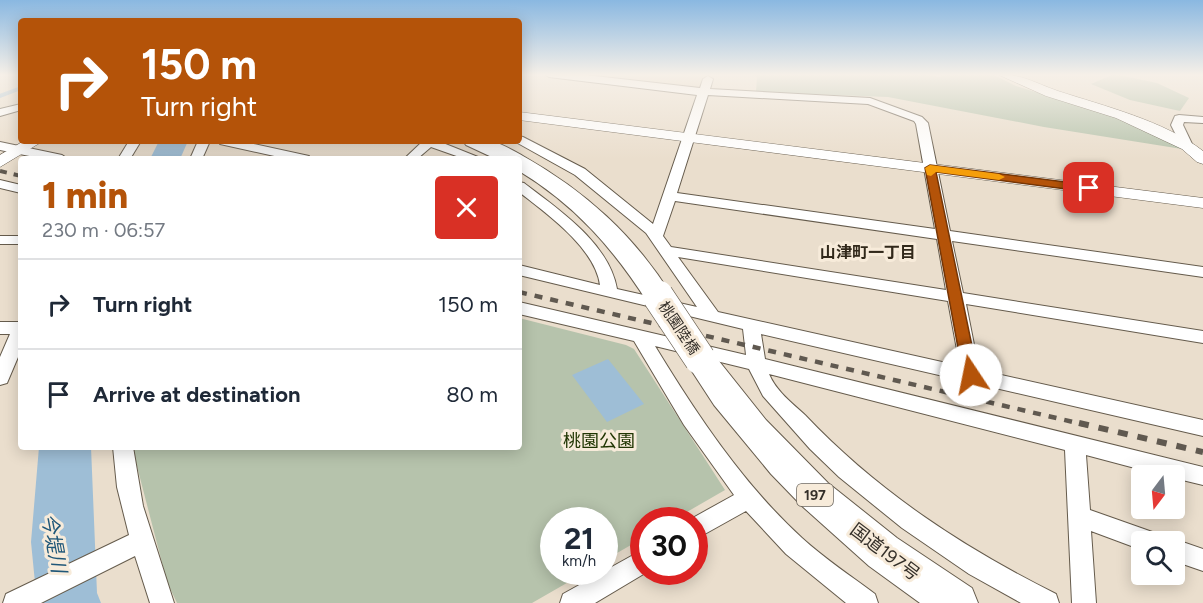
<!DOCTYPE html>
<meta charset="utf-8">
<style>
body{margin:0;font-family:Figtree,"Noto Sans JP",sans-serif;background:#f6f6f7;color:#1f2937;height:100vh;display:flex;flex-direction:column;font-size:22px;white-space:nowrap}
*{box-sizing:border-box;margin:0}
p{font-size:20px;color:#747a83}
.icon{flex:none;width:33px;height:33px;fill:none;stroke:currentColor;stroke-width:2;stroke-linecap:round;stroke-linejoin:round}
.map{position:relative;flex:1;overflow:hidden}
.panel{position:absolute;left:18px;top:156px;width:504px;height:294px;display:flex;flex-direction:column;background:#fff;border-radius:6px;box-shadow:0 3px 15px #0003}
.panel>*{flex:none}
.guide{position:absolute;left:18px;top:18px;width:504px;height:126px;border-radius:6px;box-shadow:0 3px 15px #0003;background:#b45309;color:#fff;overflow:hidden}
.needle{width:39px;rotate:196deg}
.fabs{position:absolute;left:1131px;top:465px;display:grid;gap:12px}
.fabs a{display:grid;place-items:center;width:54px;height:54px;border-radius:6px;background:#fff;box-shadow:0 3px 15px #0003;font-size:30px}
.speed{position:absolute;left:540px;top:507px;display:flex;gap:12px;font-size:30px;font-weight:700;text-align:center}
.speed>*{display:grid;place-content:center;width:78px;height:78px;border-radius:50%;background:#fff;box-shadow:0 3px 15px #0003;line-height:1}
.speed small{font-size:15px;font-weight:400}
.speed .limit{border:9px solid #d22;background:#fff;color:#111}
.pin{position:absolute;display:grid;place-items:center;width:51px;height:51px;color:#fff;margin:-26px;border-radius:12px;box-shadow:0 3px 9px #0006}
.me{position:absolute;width:66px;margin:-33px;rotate:349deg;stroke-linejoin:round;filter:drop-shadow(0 0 4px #0008)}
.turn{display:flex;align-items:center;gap:21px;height:126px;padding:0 24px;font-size:27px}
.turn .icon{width:78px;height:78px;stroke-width:2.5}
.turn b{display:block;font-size:42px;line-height:51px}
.round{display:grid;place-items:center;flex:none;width:63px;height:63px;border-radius:6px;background:#f6f6f7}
.headline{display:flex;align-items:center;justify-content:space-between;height:102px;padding:0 24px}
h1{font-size:36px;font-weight:800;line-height:45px;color:#b45309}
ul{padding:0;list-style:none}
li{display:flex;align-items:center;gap:18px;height:90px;padding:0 24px;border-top:2px solid #e0e1e3}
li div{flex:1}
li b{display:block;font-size:22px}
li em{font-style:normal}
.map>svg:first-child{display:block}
</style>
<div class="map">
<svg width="1203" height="603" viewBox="0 0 1203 603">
<rect width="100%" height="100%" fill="#eadecd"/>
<path fill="#e2d3bb" d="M 567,74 L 706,74 L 700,89 Z"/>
<g fill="#b6c3ac">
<path d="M 749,74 L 925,74 L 940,77 L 942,74 L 992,74 L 1016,86 L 1131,121 L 1172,141 L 1182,149 L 1044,127 L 888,97 L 756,92 L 757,77 Z"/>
<path d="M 1114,74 L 1157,83 L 1189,98 L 1180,111 L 1130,100 L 1091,84 Z"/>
<path d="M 519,318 L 626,345 L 634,349 L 725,490 L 673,520 L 644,520 L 643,538 L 605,560 L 604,520 L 554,520 L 554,572 L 586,572 L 532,603 L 177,603 L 167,582 L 132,447 L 519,447 Z"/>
</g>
<g fill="#9ebed6">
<path d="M 159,141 L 188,141 L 180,159 L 150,159 Z"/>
<path d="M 608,359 L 644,404 L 607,422 L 572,375 Z"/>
<path d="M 39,447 L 91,447 L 97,593 L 101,603 L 37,603 L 31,542 Z"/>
</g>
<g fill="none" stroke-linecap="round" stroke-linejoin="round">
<path stroke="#9ebed6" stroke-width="4" d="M 0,96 L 21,88"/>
<defs>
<g id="minor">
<path d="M 544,74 L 577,74 L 700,88 L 703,79 L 708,76 L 713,79 L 710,89 L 870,98 L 922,117 L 928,123 L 950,231 L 1203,267 L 1203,277 L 952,241 L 963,293 L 1203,331 L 1203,343 L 966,304 L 979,370 L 1203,420 L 1203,436 L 761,334 L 765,359 L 1203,467 L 1203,485 L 1174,478 L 1174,476 L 1165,476 L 1086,455 L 1090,510 L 1158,534 L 1161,542 L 1142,542 L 1142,550 L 1091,531 L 1096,603 L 1072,603 L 1065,450 L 769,374 C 776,391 792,403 805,415 C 877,491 962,547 1056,594 L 1059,603 L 1021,603 L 969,574 L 902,528 L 839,477 L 810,449 L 763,396 L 749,369 L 655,346 C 697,415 743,484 802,538 C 825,559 851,576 875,594 L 878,603 L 846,603 L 786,554 L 746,511 L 694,540 L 694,520 L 689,520 L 734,495 L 684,425 L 634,341 L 519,314 L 519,302 L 746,355 L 743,329 L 519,275 L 519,265 L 600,285 C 595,248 547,214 519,192 L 519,182 L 524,183 C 559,210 609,243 617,289 L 697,307 L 646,233 L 575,175 L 514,141 L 519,141 L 519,136 L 523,137 L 585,169 L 653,224 L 697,95 L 549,77 ZM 708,95 L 868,104 L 914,121 L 916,124 L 935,229 L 677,193 ZM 675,201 L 937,239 L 946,290 L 671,247 L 663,236 ZM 678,257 L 948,301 L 960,366 L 718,312 Z"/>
<path d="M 21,104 L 21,110 L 0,116 L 0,109 Z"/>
<path d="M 1179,115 L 1203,117 L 1203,123 L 1184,122 L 1183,125 L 1193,146 L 1191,149 L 1183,149 L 1171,125 L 1175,116 Z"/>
<path d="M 129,141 L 141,141 L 130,159 L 118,159 Z"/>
<path d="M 198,141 L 210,141 L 202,159 L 190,159 Z"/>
<path d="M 218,141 L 240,141 L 309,156 L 311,159 L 288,159 L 220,144 Z"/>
<path d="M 423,141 L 438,141 L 483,159 L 465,159 L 431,147 L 417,159 L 404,159 Z"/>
<path d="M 0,142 L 62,155 L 68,159 L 44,159 L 0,150 Z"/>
<path d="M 0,180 L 21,185 L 21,193 L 0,188 Z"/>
<rect x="0" y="236" width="21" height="8"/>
<path d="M 0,322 L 21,322 L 21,350 L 7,383 L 0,385 L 0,357 L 10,334 L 0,334 Z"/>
<path d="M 113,447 L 133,447 L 143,506 L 174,603 L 150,603 L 135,556 L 41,603 L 3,603 L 6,594 L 129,535 L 117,487 Z"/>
<path d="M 1174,539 L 1203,549 L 1203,571 L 1174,561 L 1174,542 L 1167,542 Z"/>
<path d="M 644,549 L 644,572 L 647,572 L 595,603 L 560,603 L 563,594 Z"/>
</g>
<g id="tertiary">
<path d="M 997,74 C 1022,74 1035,83 1058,91 C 1104,106 1165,121 1203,151 L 1203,164 L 1197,162 L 1182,149 L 1116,118 L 1046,96 Z"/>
<path d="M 519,112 L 1203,198 L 1203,208 L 519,120 Z"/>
<path d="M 24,141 L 43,141 L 0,167 L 0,155 Z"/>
</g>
<g id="trunk">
<path d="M 463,141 C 471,141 482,139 490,141 C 501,143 514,151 523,156 C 585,191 634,235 672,296 L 668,303 L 658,305 L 648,303 C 613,248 575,205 519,171 L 519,159 L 496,159 L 466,145 Z"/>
<path d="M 700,348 L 711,351 L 766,420 L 828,483 L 897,538 L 972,588 L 978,603 L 920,603 L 869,566 L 802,506 L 771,474 L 714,405 L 684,359 L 689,351 Z"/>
</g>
</defs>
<use href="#minor" stroke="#655b4c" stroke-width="2"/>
<use href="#tertiary" stroke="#655b4c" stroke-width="1"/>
<use href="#trunk" stroke="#655b4c" stroke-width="2"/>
<use href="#minor" fill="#fff" fill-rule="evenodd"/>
<use href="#tertiary" fill="#fff" fill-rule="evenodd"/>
<use href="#trunk" fill="#fff" fill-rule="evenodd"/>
<path stroke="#605950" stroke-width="4" stroke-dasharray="7 7" stroke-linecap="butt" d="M 0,171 L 21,176"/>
<path stroke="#605950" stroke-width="4.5" stroke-dasharray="8 8" stroke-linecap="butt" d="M 519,292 L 1086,425"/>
<path stroke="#605950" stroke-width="6" stroke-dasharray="10 10" stroke-linecap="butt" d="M 1079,423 L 1203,452"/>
<defs>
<path id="trunk-bridge" d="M 658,296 L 700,359"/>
</defs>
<use href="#trunk-bridge" stroke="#655b4c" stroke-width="32" stroke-linecap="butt"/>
<use href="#trunk-bridge" stroke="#fff" stroke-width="31"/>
</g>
<linearGradient id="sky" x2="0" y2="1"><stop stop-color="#8ab8e1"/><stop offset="0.47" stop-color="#f6f0e8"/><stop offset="1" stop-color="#f6f0e8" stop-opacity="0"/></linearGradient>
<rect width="1203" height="159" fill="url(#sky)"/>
<path fill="#b45309" stroke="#753606" stroke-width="1.5" d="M 930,165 L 1089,185 L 1095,188 L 1089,192 L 936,172 L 978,375 L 976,379 L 965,379 L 963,375 L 925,168 Z"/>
<path fill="#f59e0b" d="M 930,165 L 999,174 L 1005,177 L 999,180 L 936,172 L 931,176 L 927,175 L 925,168 Z"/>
<g text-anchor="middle" stroke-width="6" stroke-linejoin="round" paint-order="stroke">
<rect fill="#f7ebda" stroke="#6e675e" stroke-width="1.5" x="797" y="484" width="36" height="22" rx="4.5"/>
<g font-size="14" font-weight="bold" fill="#342f29">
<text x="815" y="500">197</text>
</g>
<g font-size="15" fill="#342f29" stroke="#f7ebda">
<text transform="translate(679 328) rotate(56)" y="5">桃園陸橋</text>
</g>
<g font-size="16" font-weight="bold" fill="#31281a" stroke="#f7ebda">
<text x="868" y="258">山津町一丁目</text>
</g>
<g font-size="18" fill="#203603" stroke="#f7ebda">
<text x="599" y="447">桃園公園</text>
</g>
<g font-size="18" fill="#342f29" stroke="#f7ebda">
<text transform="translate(885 552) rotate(37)" y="6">国道197号</text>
</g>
<g font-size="20" font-style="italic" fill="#205778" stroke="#f7ebda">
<text transform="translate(54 543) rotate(79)" y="7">今堤川</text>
</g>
</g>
</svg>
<div class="fabs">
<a><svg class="needle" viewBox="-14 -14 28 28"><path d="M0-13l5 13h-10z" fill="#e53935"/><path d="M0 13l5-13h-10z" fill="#747a83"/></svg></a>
<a><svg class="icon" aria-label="search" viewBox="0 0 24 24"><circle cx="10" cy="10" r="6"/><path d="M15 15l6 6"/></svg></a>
</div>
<div class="speed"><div>21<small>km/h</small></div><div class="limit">30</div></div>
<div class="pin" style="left:1089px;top:188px;background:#d93025"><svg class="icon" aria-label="arrive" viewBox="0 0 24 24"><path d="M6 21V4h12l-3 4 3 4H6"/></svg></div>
<svg class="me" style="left:971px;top:375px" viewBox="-20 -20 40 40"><circle r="19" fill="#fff"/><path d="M0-13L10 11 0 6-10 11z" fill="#b45309"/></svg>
<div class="guide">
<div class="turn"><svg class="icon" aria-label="right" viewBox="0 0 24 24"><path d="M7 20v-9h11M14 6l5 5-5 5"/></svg><div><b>150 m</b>Turn right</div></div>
</div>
<section class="panel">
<div class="headline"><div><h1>1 min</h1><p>230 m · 06:57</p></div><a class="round" style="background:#d93025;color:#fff"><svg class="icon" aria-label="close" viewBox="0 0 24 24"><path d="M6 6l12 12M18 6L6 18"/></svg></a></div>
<ul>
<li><svg class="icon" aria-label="right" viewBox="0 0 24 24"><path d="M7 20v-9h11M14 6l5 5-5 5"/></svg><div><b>Turn right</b></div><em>150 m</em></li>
<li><svg class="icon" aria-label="arrive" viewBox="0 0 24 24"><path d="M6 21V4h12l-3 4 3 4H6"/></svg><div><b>Arrive at destination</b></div><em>80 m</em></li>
</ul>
</section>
</div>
